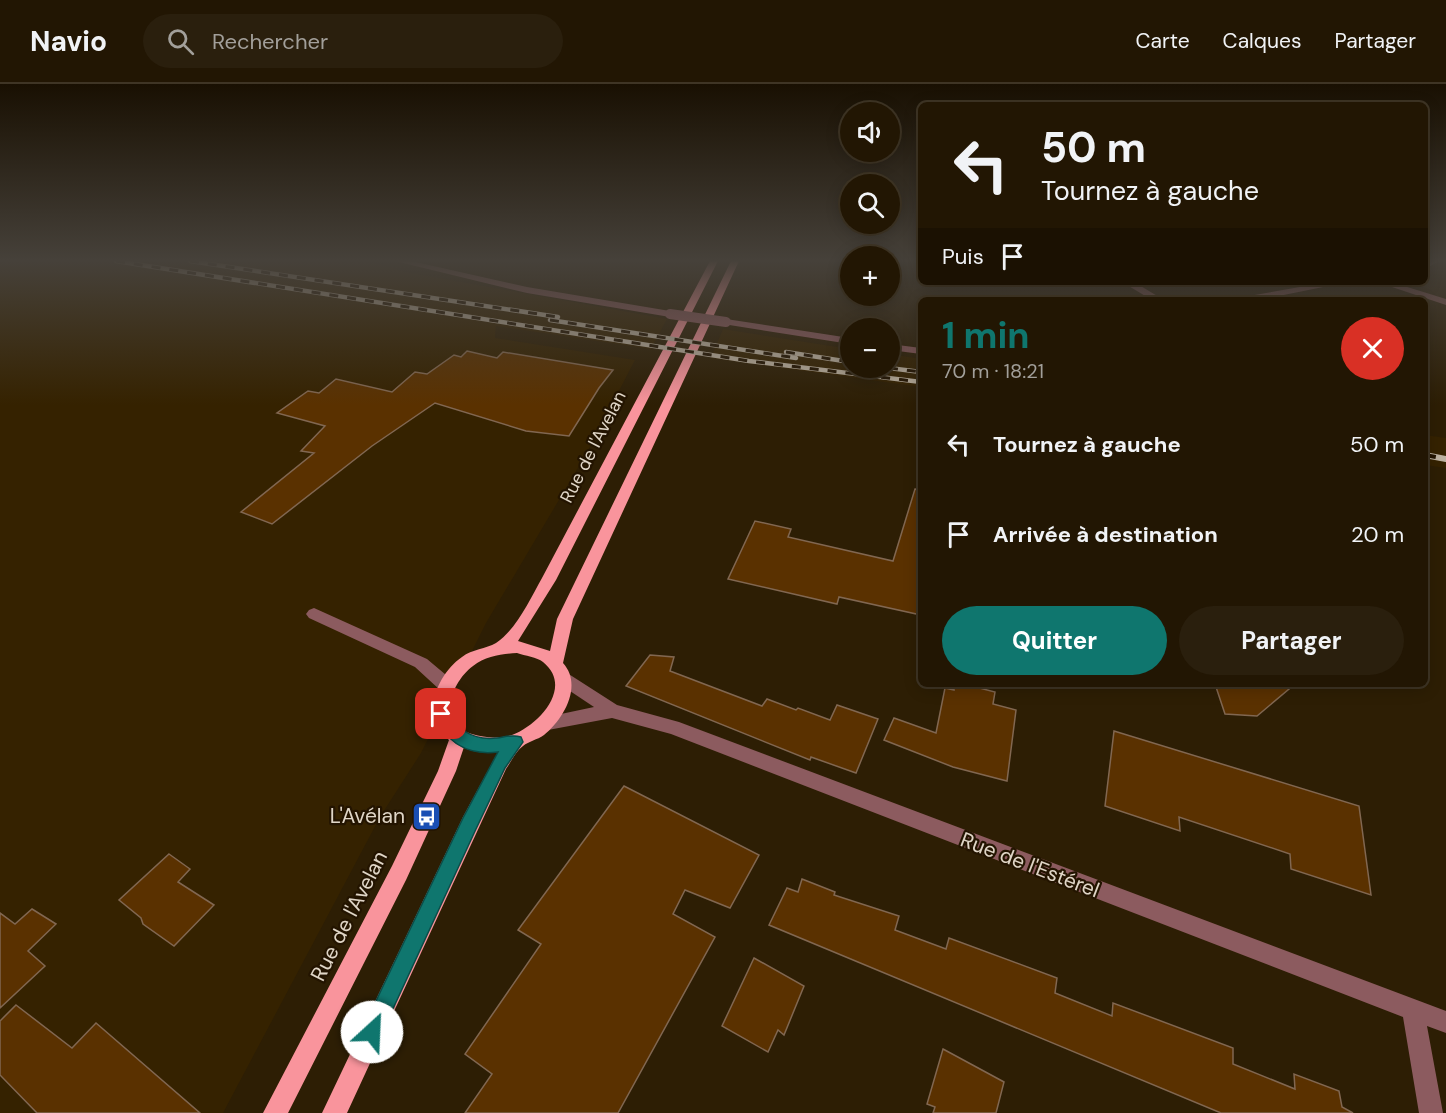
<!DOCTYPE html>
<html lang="fr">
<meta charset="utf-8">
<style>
body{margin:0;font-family:"DM Sans",sans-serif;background:#2a1f0d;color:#f1f3f6;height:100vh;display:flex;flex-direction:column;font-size:22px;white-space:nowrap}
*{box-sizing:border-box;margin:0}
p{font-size:20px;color:#a29f9a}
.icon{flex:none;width:33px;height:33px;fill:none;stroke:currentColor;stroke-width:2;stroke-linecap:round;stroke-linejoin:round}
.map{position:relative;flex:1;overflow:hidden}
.side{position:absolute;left:918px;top:213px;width:510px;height:390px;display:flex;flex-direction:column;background:#221603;border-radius:9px;box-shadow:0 3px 15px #0003,0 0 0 2px #3f3525}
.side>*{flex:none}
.guide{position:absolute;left:918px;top:18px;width:510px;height:183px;border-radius:9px;box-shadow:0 3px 15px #0003,0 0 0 2px #3f3525;background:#221603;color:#f1f3f6;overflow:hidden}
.fabs{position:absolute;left:840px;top:18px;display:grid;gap:12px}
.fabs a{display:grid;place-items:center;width:60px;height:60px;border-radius:50%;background:#221603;box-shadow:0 3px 15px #0003,0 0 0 2px #3f3525;font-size:30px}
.pin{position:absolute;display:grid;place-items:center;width:51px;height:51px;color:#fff;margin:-26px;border-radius:12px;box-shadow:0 3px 9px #0006}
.me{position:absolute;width:66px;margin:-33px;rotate:25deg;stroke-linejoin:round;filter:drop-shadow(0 0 4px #0008)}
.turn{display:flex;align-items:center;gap:21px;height:126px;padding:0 24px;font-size:27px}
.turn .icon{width:78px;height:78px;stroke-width:2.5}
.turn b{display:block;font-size:42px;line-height:51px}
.then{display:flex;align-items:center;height:57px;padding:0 24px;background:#0003;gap:12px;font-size:22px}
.round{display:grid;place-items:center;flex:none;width:63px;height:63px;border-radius:32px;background:#2a1f0d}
.head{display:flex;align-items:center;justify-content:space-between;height:102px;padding:0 24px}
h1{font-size:36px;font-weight:700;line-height:45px;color:#0f766e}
.primary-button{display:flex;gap:12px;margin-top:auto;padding:12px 24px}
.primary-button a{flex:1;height:69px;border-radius:36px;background:#0f766e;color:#fff;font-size:24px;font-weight:700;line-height:69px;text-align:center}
.primary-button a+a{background:#2a1f0d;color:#f1f3f6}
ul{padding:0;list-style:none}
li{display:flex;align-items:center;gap:18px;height:90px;padding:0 24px}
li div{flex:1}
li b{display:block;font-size:22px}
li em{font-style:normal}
header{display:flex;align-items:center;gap:36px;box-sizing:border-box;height:84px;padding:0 30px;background:#221603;border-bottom:2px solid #3f3525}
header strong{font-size:28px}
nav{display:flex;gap:33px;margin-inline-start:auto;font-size:21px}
.search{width:420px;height:54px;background:#2a1f0d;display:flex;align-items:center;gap:15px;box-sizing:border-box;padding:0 21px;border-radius:33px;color:#a29f9a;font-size:22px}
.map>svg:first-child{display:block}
</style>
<header>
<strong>Navio</strong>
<div class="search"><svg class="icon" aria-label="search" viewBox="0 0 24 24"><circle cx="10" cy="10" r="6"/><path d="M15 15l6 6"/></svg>Rechercher</div>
<nav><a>Carte</a><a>Calques</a><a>Partager</a></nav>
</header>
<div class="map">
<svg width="1446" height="1029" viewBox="0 0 1446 1029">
<rect width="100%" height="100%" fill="#2d1e04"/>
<g fill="#352200">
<path d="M 0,177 L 366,177 L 406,188 L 667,235 L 651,265 L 496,242 L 495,254 L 635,276 L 585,372 L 486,539 L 421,669 L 380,733 L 223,1029 L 0,1029 Z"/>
<path d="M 723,245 L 850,265 L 850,284 L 890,284 L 890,270 L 921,275 L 921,303 L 711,274 Z"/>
<path d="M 1425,351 L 1446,354 L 1446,384 L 1425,381 Z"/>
</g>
<g fill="#5a3100" stroke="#816751" stroke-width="1.5">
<path d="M 467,267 L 497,274 L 503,268 L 613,286 L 599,304 L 569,352 L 526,347 L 435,319 L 372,362 L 272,440 L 241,428 L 314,369 L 301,367 L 325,342 L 277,329 L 308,307 L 319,309 L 336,295 L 392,308 L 415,288 L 427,290 L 454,271 L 461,273 Z"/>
<path d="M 915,405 L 921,406 L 921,531 L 839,513 L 837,520 L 728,495 L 755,437 L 791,445 L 788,453 L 893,477 Z"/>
<path d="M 650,571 L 674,573 L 670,587 L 762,622 L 767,615 L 796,626 L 798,624 L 830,636 L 837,621 L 878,635 L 856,689 L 811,673 L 810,676 L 626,602 Z"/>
<path d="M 954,600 L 964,600 L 995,608 L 993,620 L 1016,626 L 1007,697 L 953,683 L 884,656 L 894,634 L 936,649 L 945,604 L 954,606 Z"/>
<path d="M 1215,600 L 1295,600 L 1257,632 L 1225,630 Z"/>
<path d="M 1114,647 L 1359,722 L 1371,811 L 1291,785 L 1290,770 L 1179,733 L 1180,747 L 1105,722 Z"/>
<path d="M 624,702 L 759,771 L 730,824 L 685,806 L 673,830 L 715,853 L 618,1029 L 465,1029 L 492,990 L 465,970 L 541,860 L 518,846 Z"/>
<path d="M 169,770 L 190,785 L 178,798 L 214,821 L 174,862 L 143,840 L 141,834 L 119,816 Z"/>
<path d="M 802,795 L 835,808 L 834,811 L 899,832 L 895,846 L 946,865 L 949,854 L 1057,894 L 1055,909 L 1112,932 L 1113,919 L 1233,964 L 1233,980 L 1295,1005 L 1294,990 L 1339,1007 L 1342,1023 L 1353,1029 L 1221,1029 L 769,841 L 787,804 L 798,808 Z"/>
<path d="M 32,825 L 56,840 L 28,867 L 45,882 L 0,924 L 0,829 L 15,840 Z"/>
<path d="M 754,874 L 804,902 L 784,951 L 778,946 L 768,968 L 722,942 Z"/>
<path d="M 16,921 L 72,964 L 96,939 L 200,1029 L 37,1029 L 0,991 L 0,937 Z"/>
<path d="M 943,965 L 1004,998 L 996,1029 L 933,1029 L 935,1023 L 927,1020 Z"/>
</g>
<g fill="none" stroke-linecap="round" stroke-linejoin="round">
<g fill="#8c5b5f" fill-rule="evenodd">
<path d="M 395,177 L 411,177 L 527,203 L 670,227 L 675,230 L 670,233 L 527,209 Z"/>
<path d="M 1428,177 L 1439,177 L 1425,185 L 1425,179 Z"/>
<path d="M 1122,198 L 1134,198 L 1164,216 L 1152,216 Z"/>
<path d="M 1328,198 L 1348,198 L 1259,216 L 1238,216 L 1243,213 Z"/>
<path d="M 1377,198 L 1391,198 L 1446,215 L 1446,221 Z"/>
<path d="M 726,235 L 850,254 L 850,260 L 723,240 L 721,238 Z"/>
<path d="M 890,260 L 921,264 L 921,270 L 890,266 Z"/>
<path d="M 314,524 L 427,575 L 452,596 L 454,601 L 452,606 L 446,608 L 440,606 L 415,583 L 309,534 L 306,530 L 309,526 Z"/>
<path d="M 564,587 L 617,621 L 679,638 L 1446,927 L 1446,949 L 1427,942 L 1443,1029 L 1419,1029 L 1403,933 L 671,650 L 612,634 L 548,646 L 542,644 L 539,639 L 542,634 L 594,623 L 558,599 L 556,594 L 558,589 Z"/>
</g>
<path fill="#f9949c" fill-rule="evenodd" d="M 710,177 L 718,177 L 556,496 L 518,557 L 550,567 L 557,535 L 731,177 L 739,177 L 573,535 L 563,579 C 583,601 564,635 544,651 C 537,656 529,657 523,662 C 516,667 511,678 506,685 L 347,1029 L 322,1029 L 463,733 L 498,668 L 487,669 L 464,663 L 456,687 L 406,796 L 288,1029 L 263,1029 L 392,782 L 438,687 L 449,656 C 420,633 436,591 462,573 C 472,565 486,565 496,559 C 517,545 530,515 542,494 ZM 517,569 C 525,572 537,573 543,578 C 574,603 539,641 512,651 C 499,655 485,654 472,650 C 436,640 451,598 473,582 C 486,572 502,570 517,569 Z"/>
<defs>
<g id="rail-far1">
<path d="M 116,177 L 749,277 L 921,298"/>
<path d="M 190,177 L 558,233"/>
<path d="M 550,236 L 796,274"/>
<path d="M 786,268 L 850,278"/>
<path d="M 889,284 L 921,288"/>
</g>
<path id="rail" d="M 1425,371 L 1446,375"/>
</defs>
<use href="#rail-far1" stroke="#bdb2a1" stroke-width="4.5"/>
<use href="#rail" stroke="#bdb2a1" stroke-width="6"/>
<use href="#rail-far1" stroke="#231400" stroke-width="3" stroke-dasharray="9" stroke-linecap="butt"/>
<use href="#rail" stroke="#231400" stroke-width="4" stroke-dasharray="11" stroke-linecap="butt"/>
<path stroke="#8c5b5f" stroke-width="10" d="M 670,230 L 726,238"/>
</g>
<linearGradient id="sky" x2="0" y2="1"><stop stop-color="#191002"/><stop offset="0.55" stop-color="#46413a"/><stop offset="1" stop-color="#46413a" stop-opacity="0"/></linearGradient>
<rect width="1446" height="321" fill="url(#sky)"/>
<path fill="#0f766e" stroke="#0a4d48" stroke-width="1.5" d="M 441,623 L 446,625 C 457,646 473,657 497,654 C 505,653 512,650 521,653 L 523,658 L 505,684 L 476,745 L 379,955 L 372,958 L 365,955 L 362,948 L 365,940 L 463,734 L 498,668 C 466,672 446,658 433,630 L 435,625 Z"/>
<defs>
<symbol id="bus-square" viewBox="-11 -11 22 22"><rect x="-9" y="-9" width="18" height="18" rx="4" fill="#1a4fb4" stroke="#231400"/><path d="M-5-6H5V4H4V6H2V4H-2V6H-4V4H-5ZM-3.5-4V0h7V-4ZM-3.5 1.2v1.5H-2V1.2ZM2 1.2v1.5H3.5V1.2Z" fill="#fff"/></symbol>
</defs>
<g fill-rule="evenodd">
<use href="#bus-square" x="410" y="716" width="33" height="33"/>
</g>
<g text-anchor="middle" stroke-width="4.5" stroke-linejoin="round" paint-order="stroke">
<g font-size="18" fill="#e0d6c7" stroke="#231400">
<text transform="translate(593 363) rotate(-63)" y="6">Rue de l'Avelan</text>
</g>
<g font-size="21" fill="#e0d6c7" stroke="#231400" text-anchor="end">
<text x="405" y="739">L'Avélan</text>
</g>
<g font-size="21" fill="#e0d6c7" stroke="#231400">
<text transform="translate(1030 781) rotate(21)" y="7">Rue de l'Estérel</text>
<text transform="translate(349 832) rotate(-63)" y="7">Rue de l'Avelan</text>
</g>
</g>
</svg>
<div class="fabs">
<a><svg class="icon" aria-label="sound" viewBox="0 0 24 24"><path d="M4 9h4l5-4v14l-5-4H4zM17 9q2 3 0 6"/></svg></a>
<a><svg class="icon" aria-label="search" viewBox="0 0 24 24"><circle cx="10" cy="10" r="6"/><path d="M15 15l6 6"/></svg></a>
<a>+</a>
<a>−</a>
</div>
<div class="pin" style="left:441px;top:630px;background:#d93025"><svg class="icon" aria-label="arrive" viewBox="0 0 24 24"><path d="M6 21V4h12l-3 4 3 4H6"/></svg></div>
<svg class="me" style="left:372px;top:948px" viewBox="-20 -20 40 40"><circle r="19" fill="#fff"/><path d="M0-13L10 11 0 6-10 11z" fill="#0f766e"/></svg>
<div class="guide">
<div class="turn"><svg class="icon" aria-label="left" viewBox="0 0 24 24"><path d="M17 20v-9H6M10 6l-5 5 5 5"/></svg><div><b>50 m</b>Tournez à gauche</div></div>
<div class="then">Puis<svg class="icon" aria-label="arrive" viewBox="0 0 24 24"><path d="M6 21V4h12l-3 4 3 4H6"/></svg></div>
</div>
<section class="side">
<div class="head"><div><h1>1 min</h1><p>70 m · 18:21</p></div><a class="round" style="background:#d93025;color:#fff"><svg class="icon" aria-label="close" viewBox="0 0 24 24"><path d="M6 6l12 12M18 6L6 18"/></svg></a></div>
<ul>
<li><svg class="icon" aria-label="left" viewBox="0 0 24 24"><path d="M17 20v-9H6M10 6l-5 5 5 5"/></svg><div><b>Tournez à gauche</b></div><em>50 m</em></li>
<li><svg class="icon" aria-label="arrive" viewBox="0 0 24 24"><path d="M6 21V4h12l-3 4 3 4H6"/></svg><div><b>Arrivée à destination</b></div><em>20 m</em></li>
</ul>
<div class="primary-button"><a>Quitter</a><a>Partager</a></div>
</section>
</div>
